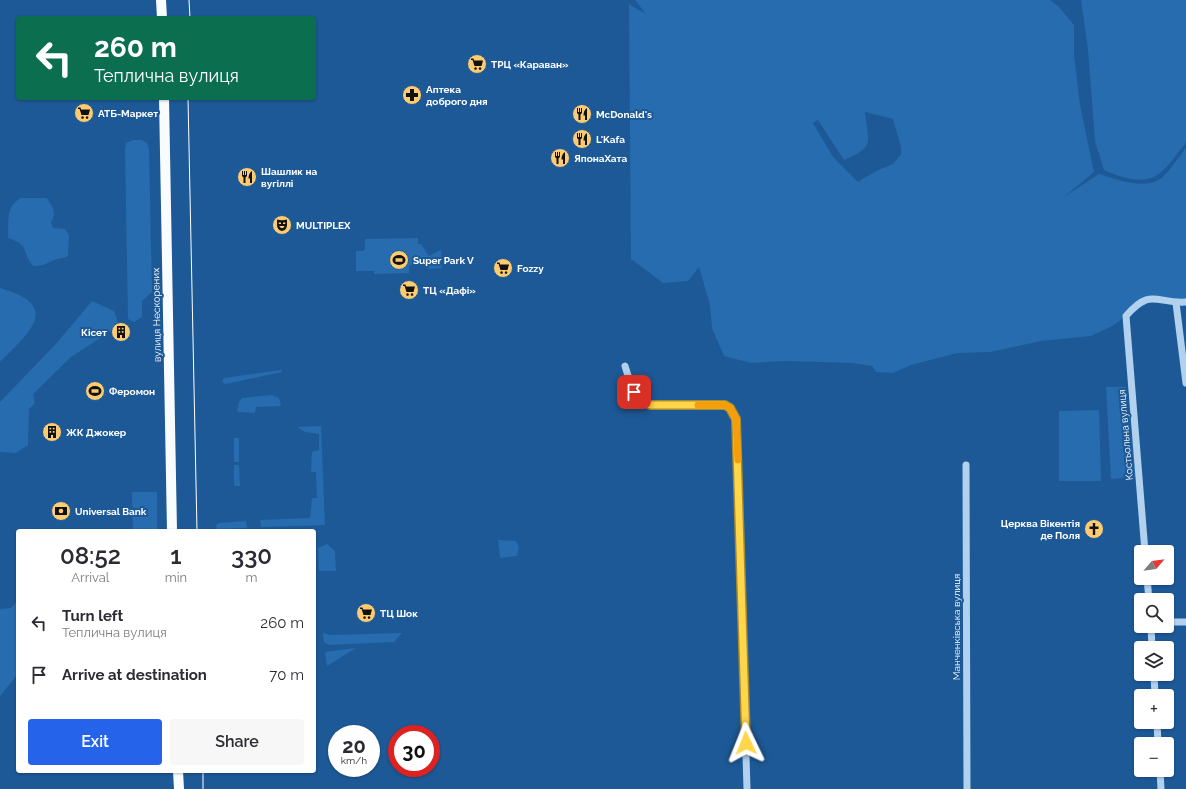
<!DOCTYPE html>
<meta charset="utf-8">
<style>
body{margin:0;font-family:Raleway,sans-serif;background:#f7f7f7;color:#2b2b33;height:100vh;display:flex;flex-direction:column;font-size:15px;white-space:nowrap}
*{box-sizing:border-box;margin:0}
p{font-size:13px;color:#7c7c81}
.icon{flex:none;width:22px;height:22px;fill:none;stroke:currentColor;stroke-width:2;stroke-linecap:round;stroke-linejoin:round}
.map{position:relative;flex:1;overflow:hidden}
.drawer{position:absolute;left:16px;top:529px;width:300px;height:244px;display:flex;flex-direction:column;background:#fff;border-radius:4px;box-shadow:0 1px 3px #0004}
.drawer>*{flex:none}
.hud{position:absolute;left:16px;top:16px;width:300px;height:84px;border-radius:4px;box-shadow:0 1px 3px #0004;background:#0b6e4f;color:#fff;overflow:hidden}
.needle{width:26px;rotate:62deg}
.tools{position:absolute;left:1134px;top:545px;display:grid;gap:8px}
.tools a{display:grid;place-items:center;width:40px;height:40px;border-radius:4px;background:#fff;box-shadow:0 1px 3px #0004;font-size:20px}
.speed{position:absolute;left:328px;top:725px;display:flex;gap:8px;font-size:20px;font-weight:700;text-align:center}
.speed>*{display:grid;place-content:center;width:52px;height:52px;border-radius:50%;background:#fff;box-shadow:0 1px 3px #0004;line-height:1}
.speed small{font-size:10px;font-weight:400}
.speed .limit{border:6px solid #d22;background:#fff;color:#111}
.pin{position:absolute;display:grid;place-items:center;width:34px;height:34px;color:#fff;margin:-17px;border-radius:8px;box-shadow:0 2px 6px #0006}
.me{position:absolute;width:44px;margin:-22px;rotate:358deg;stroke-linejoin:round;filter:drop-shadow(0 0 3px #0008)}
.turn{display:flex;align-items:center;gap:14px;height:84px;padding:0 12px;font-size:18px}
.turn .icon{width:52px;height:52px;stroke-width:2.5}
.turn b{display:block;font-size:28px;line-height:34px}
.eta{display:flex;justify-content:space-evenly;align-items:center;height:68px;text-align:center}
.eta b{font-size:24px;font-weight:600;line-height:28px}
.primary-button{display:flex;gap:8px;margin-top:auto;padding:8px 12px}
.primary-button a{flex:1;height:46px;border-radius:4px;background:#2563eb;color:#fff;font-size:16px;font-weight:600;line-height:46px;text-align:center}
.primary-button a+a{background:#f7f7f7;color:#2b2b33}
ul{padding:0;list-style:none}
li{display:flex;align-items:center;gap:12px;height:52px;padding:0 12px}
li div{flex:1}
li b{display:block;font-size:15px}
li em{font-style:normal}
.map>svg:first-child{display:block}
</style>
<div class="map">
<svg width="1186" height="789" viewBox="0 0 1186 789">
<rect width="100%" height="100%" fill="#1d5996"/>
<g fill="#266caf" fill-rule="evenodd">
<path d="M 635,0 L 1050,0 L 1058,6 L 1074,25 L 1074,55 L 1080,105 L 1094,172 L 1064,197 L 1099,174 C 1116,179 1143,190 1160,179 C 1168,174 1179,156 1186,148 L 1186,302 L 1153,297 L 1112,326 L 1091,336 L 1041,341 L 990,352 L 957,353 L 911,365 L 893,373 L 876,372 L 872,366 L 852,363 L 785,361 L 751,363 L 724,356 L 712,328 L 710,305 L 699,267 L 688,281 L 663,283 L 631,259 L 629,4 L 646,14 ZM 865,112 L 893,119 L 901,147 L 901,154 L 893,164 L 876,171 L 858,182 L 833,157 L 813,123 L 818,120 L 844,160 C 876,147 868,142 865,112 Z"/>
<path d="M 1081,0 L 1186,0 L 1186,143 C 1178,152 1170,165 1160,173 C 1145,186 1119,177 1104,170 L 1095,141 L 1088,49 Z"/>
<path d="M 133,140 L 141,140 L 147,143 L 149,149 L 152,292 L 142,301 L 142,317 L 134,322 L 128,319 L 125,149 L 126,143 Z"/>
<path d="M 21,198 L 47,198 C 53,207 57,213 51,222 L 53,228 L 65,229 L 69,235 L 68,256 C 62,259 57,258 52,261 C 45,264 42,266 33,266 C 21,252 31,245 8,238 C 9,222 5,206 21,198 Z"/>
<path d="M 418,238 L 418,244 L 421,244 L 429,256 L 441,250 L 442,268 L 427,269 L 425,264 L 410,265 L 409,267 L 409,273 L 374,274 L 374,271 L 356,271 L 356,251 L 363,251 L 365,249 L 365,239 Z"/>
<path d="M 0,288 C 62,306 31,331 0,362 Z"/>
<path d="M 92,301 L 114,311 L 119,326 L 71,357 L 33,394 L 35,403 L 29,409 L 28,445 L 16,453 L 0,452 L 0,402 L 55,345 Z"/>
<path d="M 282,370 L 282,372 L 225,384 L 222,381 L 224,378 Z"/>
<path d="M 1106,387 L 1126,387 L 1136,477 L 1111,479 Z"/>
<path d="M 272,395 L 279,398 L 281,406 L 256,407 L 255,413 L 237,412 L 239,402 L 242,398 Z"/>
<path d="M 1099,410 L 1101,481 L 1059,481 L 1059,411 Z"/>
<path d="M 321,426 L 325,525 L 261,527 L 260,520 L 310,518 L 312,498 L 317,498 L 316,472 L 311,472 L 312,452 L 319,450 L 319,434 L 305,432 L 297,427 Z"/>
<rect x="234" y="438" width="5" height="24"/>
<path d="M 234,465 L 239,465 L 240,486 L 234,486 Z"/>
<path d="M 132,492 L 157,492 L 157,531 L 133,531 Z"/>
<path d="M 246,521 L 247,528 L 217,529 L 216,525 L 219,523 Z"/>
<path d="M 498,540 L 516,541 L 519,547 L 517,556 L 500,558 Z"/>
<path d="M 327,544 L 335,551 L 336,571 L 319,571 L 318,548 Z"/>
<path d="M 18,600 L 18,674 L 0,696 L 0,609 L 11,608 Z"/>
<path d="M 323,633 L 331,635 L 402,633 L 394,642 L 329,645 L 324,642 Z"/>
<path d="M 356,648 L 327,666 L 325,652 Z"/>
</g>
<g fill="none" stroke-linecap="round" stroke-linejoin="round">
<g stroke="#b1d1ef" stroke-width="7">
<path d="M 1176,303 L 1186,383"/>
<path d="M 625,366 C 630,383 634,396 650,405 L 725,405 L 734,413 L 736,419 L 747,789"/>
<path d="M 966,465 L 967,789"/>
<path d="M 1145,552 L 1126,316 C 1151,287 1156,304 1186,302"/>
<path d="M 1147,578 L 1149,600"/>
<path d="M 1167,622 L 1186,622"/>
<path d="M 1151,626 L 1152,648"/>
<path d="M 1154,674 L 1155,696"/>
<path d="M 1157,722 L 1158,744"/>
<path d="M 1160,770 L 1161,789"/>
</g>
<g stroke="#f9fcff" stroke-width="10">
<path d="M 161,0 L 162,18"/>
<path d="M 164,98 L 172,531"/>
<path d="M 178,771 L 179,789"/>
</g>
<g stroke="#fff" stroke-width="1">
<path d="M 189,0 L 190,18"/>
<path d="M 188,98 L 197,531"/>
<path d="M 203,771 L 203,789"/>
</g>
</g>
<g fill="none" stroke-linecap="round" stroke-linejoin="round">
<defs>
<path id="route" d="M 634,392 L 641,400 L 650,405 L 725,405 L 730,408 L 736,419 L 746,743"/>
</defs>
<use href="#route" stroke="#a68a30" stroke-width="10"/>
<use href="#route" stroke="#ffd54a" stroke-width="7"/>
<path stroke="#f59e0b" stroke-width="7" d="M 698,405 L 725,405 L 730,408 L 736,419 L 738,460"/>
</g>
<defs>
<symbol id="supermarket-disc" viewBox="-11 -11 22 22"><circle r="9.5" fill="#fecc70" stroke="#1d5996"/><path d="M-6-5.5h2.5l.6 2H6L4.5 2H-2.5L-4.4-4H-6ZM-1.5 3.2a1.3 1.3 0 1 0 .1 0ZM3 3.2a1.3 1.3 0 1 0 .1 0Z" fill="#111"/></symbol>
<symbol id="pharmacy-disc" viewBox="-11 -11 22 22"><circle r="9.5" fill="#fecc70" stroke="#1d5996"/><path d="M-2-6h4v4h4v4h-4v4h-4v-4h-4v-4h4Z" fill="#111"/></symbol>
<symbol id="restaurant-disc" viewBox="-11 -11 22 22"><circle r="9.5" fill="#fecc70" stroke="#1d5996"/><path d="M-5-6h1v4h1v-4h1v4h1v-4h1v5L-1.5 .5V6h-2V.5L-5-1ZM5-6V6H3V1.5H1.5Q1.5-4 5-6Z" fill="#111"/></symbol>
<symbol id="theatre-disc" viewBox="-11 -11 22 22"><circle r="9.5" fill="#fecc70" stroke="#1d5996"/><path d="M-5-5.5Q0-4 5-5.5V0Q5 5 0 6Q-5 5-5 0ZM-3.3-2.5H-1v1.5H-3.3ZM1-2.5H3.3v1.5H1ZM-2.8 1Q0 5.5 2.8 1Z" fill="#111"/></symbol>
<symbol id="stadium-disc" viewBox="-11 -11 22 22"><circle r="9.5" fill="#fecc70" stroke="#1d5996"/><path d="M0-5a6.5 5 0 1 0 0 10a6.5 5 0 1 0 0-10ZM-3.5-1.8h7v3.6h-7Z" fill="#111"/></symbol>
<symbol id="building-disc" viewBox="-11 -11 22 22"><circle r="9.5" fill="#fecc70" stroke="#1d5996"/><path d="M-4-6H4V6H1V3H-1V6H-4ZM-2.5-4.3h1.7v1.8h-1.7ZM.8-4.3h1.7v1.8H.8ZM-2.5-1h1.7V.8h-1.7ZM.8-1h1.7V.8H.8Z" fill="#111"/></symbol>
<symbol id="bank-disc" viewBox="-11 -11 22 22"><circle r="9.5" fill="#fecc70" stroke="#1d5996"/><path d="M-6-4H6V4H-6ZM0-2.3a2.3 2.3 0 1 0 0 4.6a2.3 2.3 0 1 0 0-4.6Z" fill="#111"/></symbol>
<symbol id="church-disc" viewBox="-11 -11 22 22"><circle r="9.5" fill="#fecc70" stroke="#1d5996"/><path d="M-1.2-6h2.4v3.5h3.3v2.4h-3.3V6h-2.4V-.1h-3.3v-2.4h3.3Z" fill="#111"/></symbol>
</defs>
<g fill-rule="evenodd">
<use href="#supermarket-disc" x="466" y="53" width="22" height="22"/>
<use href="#pharmacy-disc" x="401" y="84" width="22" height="22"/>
<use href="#supermarket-disc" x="73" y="102" width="22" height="22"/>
<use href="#restaurant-disc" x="571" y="103" width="22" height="22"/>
<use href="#restaurant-disc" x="571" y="128" width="22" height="22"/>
<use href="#restaurant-disc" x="549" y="147" width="22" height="22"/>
<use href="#restaurant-disc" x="236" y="166" width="22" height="22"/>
<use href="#theatre-disc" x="271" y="214" width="22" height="22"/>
<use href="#stadium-disc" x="388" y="249" width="22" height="22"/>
<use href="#supermarket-disc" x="492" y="257" width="22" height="22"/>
<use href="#supermarket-disc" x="398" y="279" width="22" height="22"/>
<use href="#building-disc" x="110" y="321" width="22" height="22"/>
<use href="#stadium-disc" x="84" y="380" width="22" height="22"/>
<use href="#building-disc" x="41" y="421" width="22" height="22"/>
<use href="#bank-disc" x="50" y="500" width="22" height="22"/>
<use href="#church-disc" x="1083" y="518" width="22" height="22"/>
<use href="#supermarket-disc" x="355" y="602" width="22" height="22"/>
</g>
<g text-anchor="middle" stroke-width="4" stroke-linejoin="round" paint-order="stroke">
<g font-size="10" font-weight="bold" fill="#fff" stroke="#1d5996" text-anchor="start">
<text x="491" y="68">ТРЦ «Караван»</text>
<text x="426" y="93">Аптека<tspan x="426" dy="12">доброго дня</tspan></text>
<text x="98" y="117">АТБ-Маркет</text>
<text x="596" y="118">McDonald's</text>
<text x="596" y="143">L'Kafa</text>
<text x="574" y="162">ЯпонаХата</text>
<text x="261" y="175">Шашлик на<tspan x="261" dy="12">вугіллі</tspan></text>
<text x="296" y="229">MULTIPLEX</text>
<text x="413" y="264">Super Park V</text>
<text x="517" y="272">Fozzy</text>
<text x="423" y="294">ТЦ «Дафі»</text>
<text x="107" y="336" text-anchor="end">Кісет</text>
<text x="109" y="395">Феромон</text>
<text x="66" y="436">ЖК Джокер</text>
<text x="75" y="515">Universal Bank</text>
<text x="1080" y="527" text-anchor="end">Церква Вікентія<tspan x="1080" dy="12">де Поля</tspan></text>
<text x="380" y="617">ТЦ Шок</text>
</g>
<g font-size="10" fill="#fff" stroke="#1d5996">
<text transform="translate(156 315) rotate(-91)" y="4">вулиця Нескорених</text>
<text transform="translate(1125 435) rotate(-95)" y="4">Костьольна вулиця</text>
<text transform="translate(956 627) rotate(-90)" y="4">Манченківська вулиця</text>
</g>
</g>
</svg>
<div class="tools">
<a><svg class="needle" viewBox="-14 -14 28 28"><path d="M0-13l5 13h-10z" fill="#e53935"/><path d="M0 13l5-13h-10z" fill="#7c7c81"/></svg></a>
<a><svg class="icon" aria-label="search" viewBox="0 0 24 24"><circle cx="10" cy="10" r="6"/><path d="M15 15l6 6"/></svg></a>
<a><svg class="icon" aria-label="layers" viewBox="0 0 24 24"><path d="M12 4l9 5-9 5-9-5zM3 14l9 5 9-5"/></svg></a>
<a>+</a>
<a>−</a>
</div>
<div class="speed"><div>20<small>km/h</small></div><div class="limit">30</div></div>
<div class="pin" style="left:634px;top:392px;background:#d93025"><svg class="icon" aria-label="arrive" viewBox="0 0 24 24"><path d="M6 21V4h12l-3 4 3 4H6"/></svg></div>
<svg class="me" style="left:746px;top:743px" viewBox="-20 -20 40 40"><path d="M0-17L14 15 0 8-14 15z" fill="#ffd54a" stroke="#fff" stroke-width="4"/></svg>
<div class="hud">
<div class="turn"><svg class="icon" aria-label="left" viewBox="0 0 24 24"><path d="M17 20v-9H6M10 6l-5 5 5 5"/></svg><div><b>260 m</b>Теплична вулиця</div></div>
</div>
<section class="drawer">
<div class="eta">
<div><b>08:52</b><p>Arrival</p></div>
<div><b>1</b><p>min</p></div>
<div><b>330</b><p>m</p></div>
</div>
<ul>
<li><svg class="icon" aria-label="left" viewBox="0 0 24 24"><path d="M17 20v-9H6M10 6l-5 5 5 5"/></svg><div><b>Turn left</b><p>Теплична вулиця</p></div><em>260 m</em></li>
<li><svg class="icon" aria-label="arrive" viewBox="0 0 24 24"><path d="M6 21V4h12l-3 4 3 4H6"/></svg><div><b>Arrive at destination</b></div><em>70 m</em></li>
</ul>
<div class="primary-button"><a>Exit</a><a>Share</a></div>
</section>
</div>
